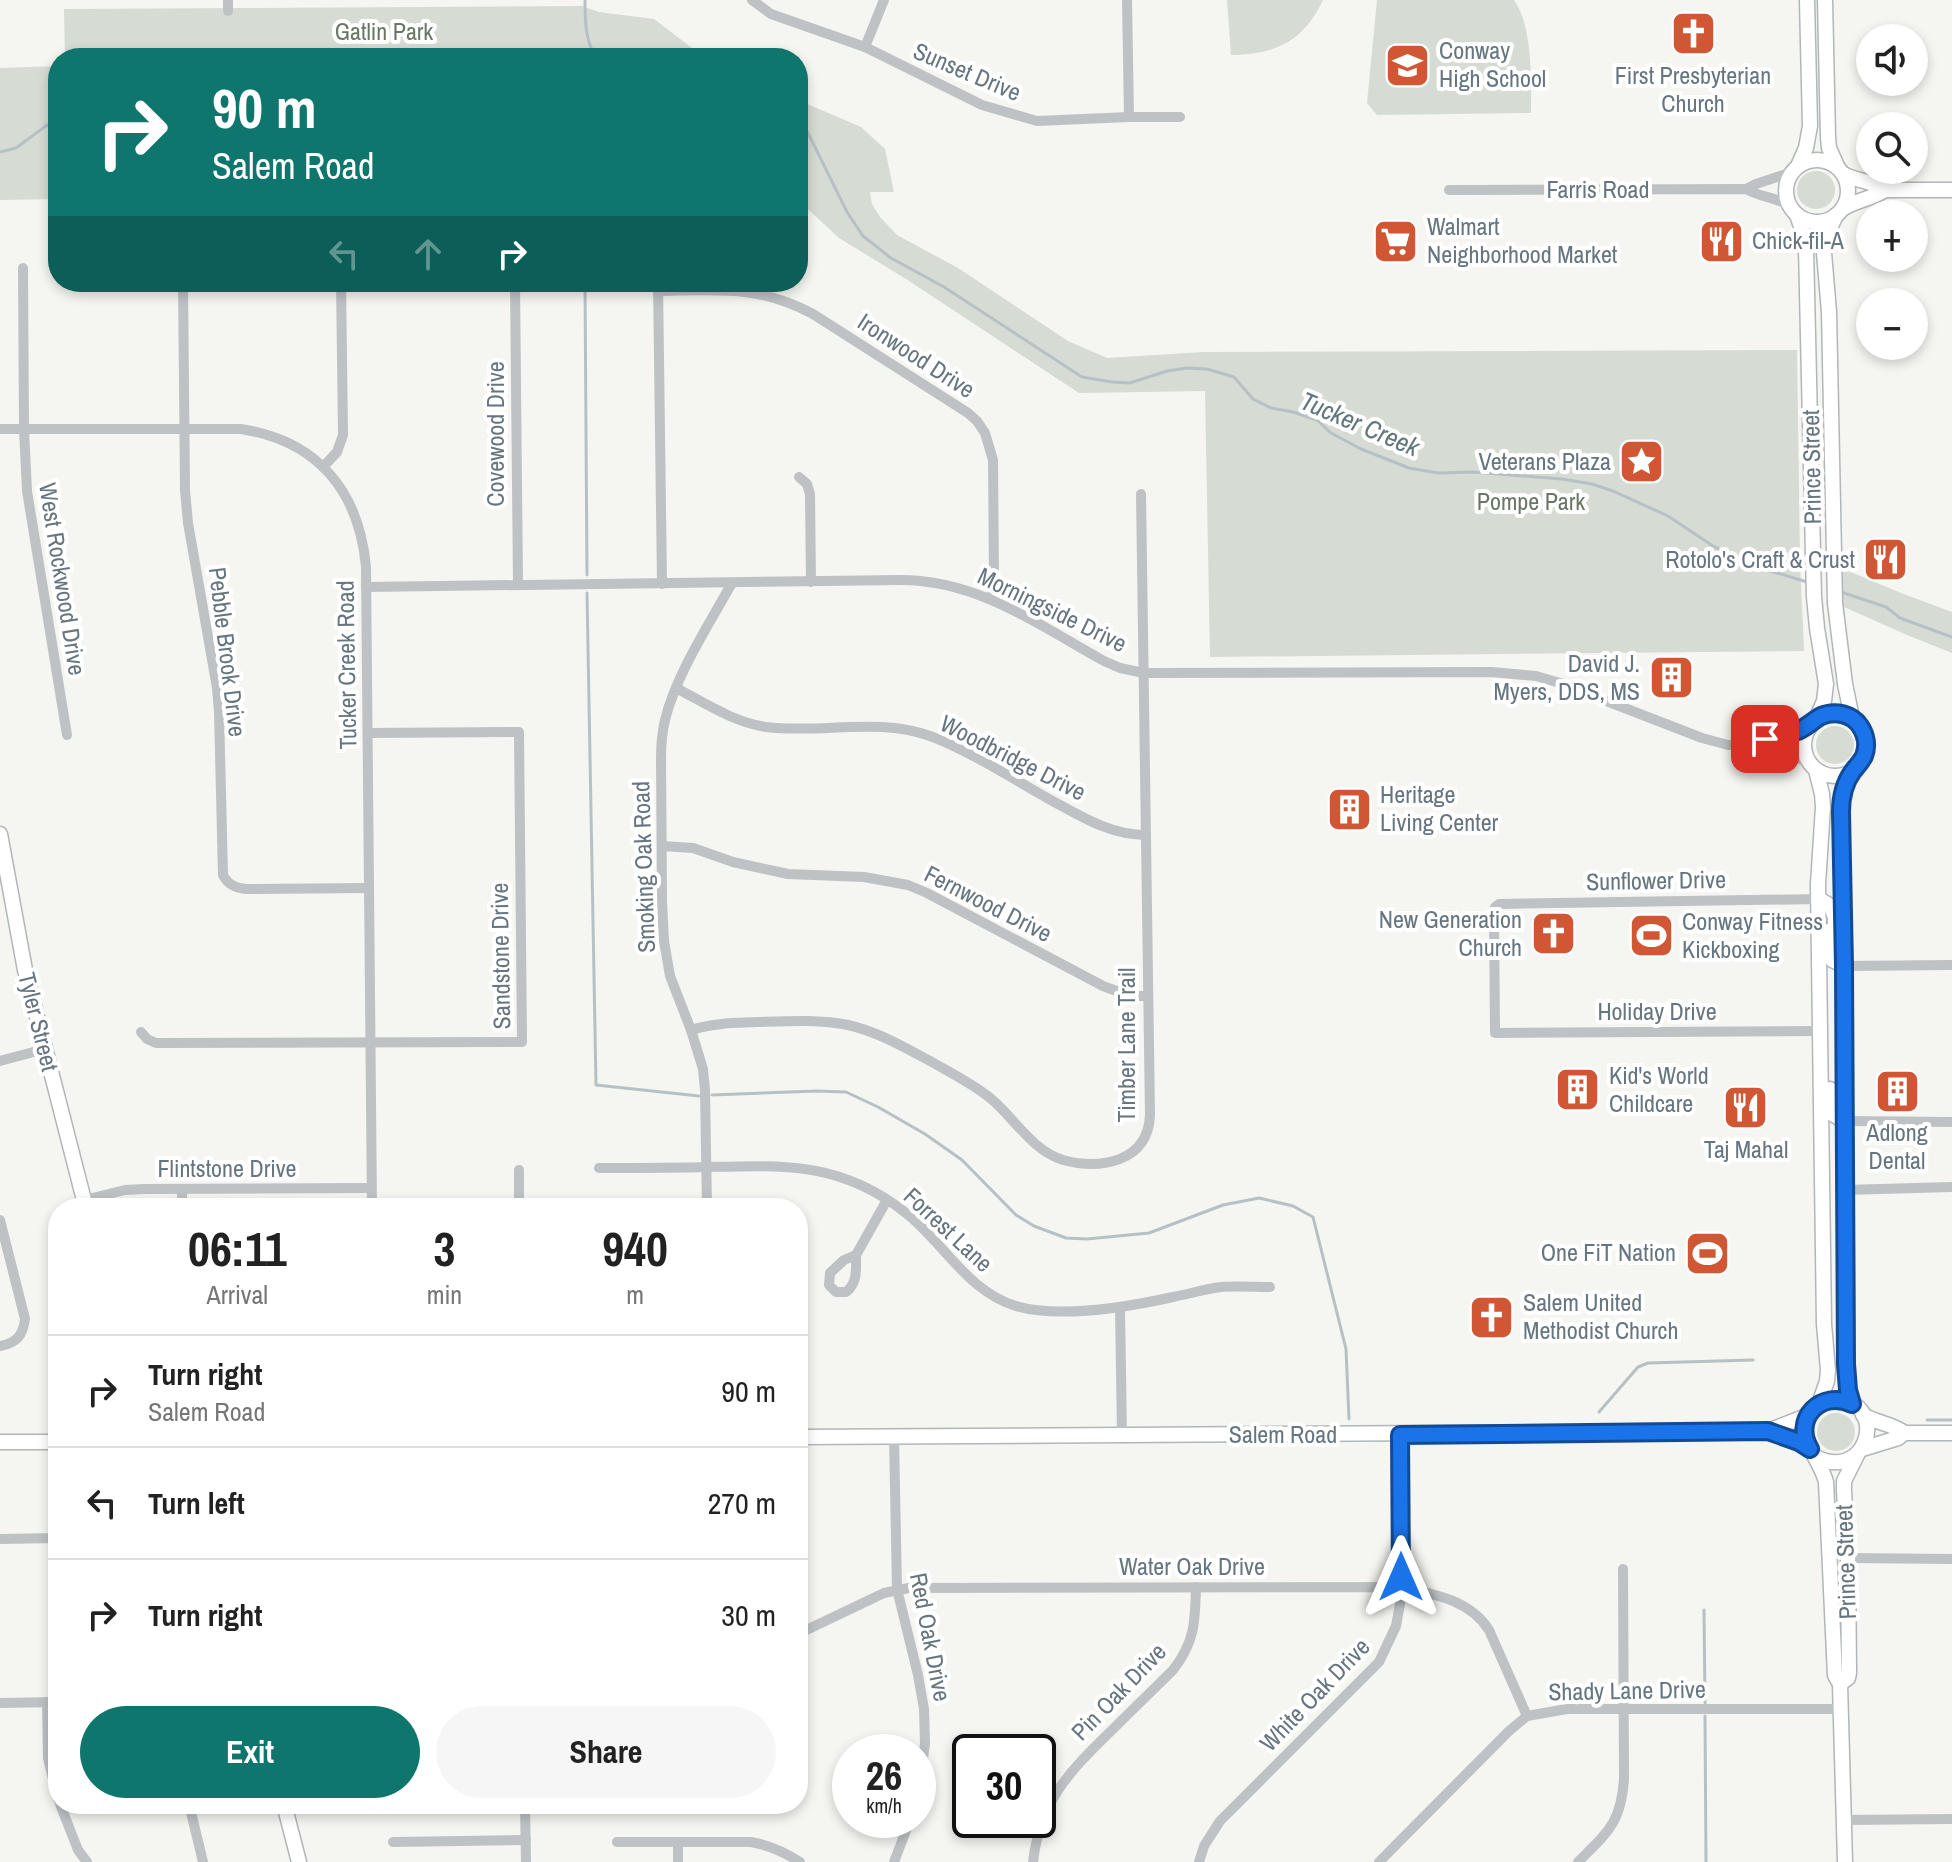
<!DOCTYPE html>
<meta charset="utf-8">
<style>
body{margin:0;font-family:"Archivo Narrow",sans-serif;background:#f6f6f6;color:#222;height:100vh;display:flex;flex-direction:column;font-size:30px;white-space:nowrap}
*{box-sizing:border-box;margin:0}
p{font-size:26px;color:#767676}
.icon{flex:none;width:44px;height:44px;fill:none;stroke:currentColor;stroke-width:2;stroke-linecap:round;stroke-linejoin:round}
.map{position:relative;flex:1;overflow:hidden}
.sheet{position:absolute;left:48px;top:1198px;width:760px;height:616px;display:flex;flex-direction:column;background:#fff;border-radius:32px;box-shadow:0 4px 12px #0003}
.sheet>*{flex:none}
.top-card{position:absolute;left:48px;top:48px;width:760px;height:244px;border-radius:32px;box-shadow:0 4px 12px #0003;background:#0f766e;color:#fff;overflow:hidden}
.fabs{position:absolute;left:1856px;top:24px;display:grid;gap:16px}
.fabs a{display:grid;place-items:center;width:72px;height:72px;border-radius:50%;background:#fff;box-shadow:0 4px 12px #0003;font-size:40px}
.speed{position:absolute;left:832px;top:1734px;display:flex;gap:16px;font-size:40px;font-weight:700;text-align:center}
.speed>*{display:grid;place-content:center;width:104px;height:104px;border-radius:50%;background:#fff;box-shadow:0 4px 12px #0003;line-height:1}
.speed small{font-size:20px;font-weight:400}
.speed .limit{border:4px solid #111;border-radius:12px;background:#fff;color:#111}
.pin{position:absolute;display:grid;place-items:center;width:68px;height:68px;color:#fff;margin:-34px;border-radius:16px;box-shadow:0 4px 12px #0006}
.me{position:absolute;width:88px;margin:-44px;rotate:0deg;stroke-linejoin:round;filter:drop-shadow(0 0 6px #0008)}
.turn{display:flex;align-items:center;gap:28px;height:168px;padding:0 32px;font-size:36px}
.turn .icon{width:104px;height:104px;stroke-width:2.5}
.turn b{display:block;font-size:56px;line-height:68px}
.lanes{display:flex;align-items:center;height:76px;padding:0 32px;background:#0003;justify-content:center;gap:40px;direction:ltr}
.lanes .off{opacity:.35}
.eta{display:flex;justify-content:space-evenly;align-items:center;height:136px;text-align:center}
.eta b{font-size:48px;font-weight:700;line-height:56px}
.button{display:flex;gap:16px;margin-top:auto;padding:16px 32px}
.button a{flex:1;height:92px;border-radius:48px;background:#0f766e;color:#fff;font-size:32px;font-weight:700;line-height:92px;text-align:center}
.button a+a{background:#f6f6f6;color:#222}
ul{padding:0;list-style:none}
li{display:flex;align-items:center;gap:24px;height:112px;padding:0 32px;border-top:2px solid #e0e0e0}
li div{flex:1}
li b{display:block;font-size:30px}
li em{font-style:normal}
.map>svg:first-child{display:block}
</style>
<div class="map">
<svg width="1952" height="1862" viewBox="0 0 1952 1862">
<rect width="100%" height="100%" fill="#f5f5f1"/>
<g fill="#d6dbd3">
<path d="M 1227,0 L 1323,0 C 1303,42 1276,54 1231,55 Z"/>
<path d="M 1377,0 L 1514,0 C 1533,27 1531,81 1531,113 L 1377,115 L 1367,103 Z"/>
<path d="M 582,6 L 599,12 L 654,19 L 705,58 L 65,58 L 64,9 Z"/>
<path d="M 58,66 L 58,199 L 0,200 L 0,68 Z"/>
<path d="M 798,100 L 861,127 L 885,149 L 894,192 L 870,192 L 872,204 L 880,217 L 897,235 L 958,268 L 1068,341 L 1107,358 L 1204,352 L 1797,350 L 1800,561 L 1804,651 L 1210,657 L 1205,391 L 1079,393 L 906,279 L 839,238 L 798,200 Z"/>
<circle cx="1816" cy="190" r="19"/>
<path d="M 1834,565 L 1901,593 L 1952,612 L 1952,653 L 1907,635 L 1835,603 Z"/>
<circle cx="1835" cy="745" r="19"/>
<circle cx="1836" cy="1432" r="19"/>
</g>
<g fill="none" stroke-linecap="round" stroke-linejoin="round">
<g stroke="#b7c1c5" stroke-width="3">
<path d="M 585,0 C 585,20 585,40 596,58"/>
<path d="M 798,121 L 808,133 L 847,212 L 863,236 L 891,258 L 944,287 L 1082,377 L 1112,382 L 1130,383 L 1167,371 L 1187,368 L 1207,369 L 1234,377 L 1253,399 L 1271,408 L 1293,412 L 1317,420 L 1331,433 L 1361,449 L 1409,468 L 1438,473 L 1473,472 L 1562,479 L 1592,484 L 1613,491 L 1668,516 L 1713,546 L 1754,566 L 1807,582"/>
<path d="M 0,152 L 16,148 L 58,117"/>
<path d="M 585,282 L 587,575"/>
<path d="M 1841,592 L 1886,607 L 1900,618 L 1952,637"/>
<path d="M 587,593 L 596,1085 L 699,1096"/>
<path d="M 712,1095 L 817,1091 L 846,1092 L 878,1107 L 925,1134 L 962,1160 L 1016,1215 L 1034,1226 L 1066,1238 L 1087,1239 L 1149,1233 L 1223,1205 L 1259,1198 L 1293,1206 L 1313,1217 L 1346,1349 L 1349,1419"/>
<path d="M 1599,1412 L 1638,1367 L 1648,1363 L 1753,1360"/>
<path d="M 1927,1420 L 1952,1420"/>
<path d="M 1704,1610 L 1705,1703"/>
<path d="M 1705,1716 L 1706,1862"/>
</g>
<defs>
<g id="secondary">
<path d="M 1825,0 L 1828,137 L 1829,148 L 1838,168"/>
<circle cx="1817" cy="191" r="31"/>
<path d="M 1798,166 L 1806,148 L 1810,126 L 1807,0"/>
<path d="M 1843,174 C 1856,181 1874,181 1885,190"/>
<path d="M 1842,209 C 1856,200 1872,199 1885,190 L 1952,190"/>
<path d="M 1797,215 L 1805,238 L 1806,248 L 1814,597 L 1817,628 L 1826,684 L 1824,701 L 1816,719"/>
<path d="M 1836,215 L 1826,237 L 1824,253 L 1829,312 L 1835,603 L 1845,684 L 1852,718"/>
<circle cx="1835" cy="745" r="31"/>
<path d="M 1816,770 L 1822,794 L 1823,807 L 1818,884 L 1821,1106 L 1824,1324 L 1828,1370 L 1827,1381 L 1819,1404"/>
<path d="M 0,834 L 25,970 L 86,1208"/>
<path d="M 1819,899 L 1831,906 L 1835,918 L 1835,933"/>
<path d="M 1828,931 L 1829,949 L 1832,960 L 1844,966"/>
<path d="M 1830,1089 L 1832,1114 L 1844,1121"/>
<path d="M 1852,1404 L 1848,1390 L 1846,1364 L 1844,966 L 1841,812 C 1841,796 1845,782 1855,769"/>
<path d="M 1863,1415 C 1876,1423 1894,1424 1904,1433"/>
<path d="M 1768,1431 L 1809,1415"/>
<path d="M 798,1437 L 1768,1431 L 1795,1440 L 1810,1449"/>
<path d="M 0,1442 L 58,1442"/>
<path d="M 1862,1449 L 1898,1438 L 1904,1433 L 1952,1433"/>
<path d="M 1816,1457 C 1865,1482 1888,1410 1843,1400 C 1835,1398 1826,1399 1819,1404 C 1785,1427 1820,1456 1826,1482 L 1835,1675 L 1840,1684 L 1845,1862"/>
<path d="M 1840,1684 L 1848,1678 L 1849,1673 L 1848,1558 L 1844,1491 L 1844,1481 L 1857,1455"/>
<path d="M 284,1804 L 299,1862"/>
</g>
</defs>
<use href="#secondary" stroke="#b1b6b9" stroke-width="17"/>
<g stroke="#bec2c5" stroke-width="10">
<path d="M 228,0 L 228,11"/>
<path d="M 752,0 L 771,14 L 865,47 L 982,105 L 1037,121 L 1129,117 L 1180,117"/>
<path d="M 1127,0 L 1129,117"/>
<path d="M 865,47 L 884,0"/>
<path d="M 1746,189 L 1756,184 L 1792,172"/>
<path d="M 1449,190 L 1746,189 C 1759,197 1776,197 1790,206"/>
<path d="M 23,268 L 24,429 L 27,491 L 67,735"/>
<path d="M 183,282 L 185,490 L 188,523 L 217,688 L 219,712 L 223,875 C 228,885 236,888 246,889 L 369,888"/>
<path d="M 515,282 L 518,585"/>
<path d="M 658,282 L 662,584"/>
<path d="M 658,291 C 719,290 758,285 813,314 L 968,413 L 977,421 L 985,433 L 993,460 L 994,576 L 991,599"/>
<path d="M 0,429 L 241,429 C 318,441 359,491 366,567 L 372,1208"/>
<path d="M 323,467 L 337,452 L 343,435 L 341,282"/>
<path d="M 799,477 L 807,484 L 810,494 L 811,582"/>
<path d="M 366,587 L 901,580 C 978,580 1039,625 1104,661 L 1120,668 L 1144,673 L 1491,672 L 1536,676 L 1560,683 L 1702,738 L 1728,745 L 1756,745 L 1764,750 L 1789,755 L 1809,762"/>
<path d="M 676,688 C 705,703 733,722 766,727 C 821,734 877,717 930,736 C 973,752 1019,783 1060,805 C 1087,820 1114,835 1146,835"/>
<path d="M 1756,745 C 1773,734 1793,734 1811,725"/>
<path d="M 662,846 L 693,848 L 733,862 L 788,874 L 864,877 L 908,885 L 927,893 L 1103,986 L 1130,996 L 1148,996"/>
<path d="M 1819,899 L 1499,904 L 1495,907 L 1494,913 L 1495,1033 L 1820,1031"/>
<path d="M 1844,966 L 1952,965"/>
<path d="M 691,1030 C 713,1023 735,1023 757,1022 C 787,1021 820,1019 848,1025 C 879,1032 905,1048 932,1062 C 951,1073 971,1083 989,1097 C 1013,1116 1032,1151 1063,1160 C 1101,1170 1148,1162 1150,1115 L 1141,494"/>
<path d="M 141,1032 L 147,1039 L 156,1043 L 522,1042 L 519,732 L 368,733"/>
<path d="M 0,1061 L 45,1049"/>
<path d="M 1844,1121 L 1952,1122"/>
<path d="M 599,1168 C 636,1168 673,1168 709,1167 C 785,1165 842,1162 906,1213 C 943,1242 968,1292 1016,1306 C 1061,1319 1128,1307 1173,1297 C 1189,1294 1205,1289 1221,1287 C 1237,1286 1254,1287 1270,1287"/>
<path d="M 519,1170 L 519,1208"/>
<path d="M 182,1189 L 182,1208"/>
<path d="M 1844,1190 L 1952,1187"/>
<path d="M 84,1200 L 125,1190 L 144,1189 L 371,1188"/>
<path d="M 707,1208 L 705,1090 L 703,1069 L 691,1030 L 670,976 L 664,941 L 662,902 L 661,758 C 661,746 662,733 665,720 C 676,675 709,624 732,583"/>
<path d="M 0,1220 L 25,1319 C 23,1335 17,1343 0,1346"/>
<path d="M 856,1255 C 856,1268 858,1283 846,1292 L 836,1292 L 829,1285 L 830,1273 L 844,1260 L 856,1255 L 887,1200"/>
<path d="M 1120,1307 L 1122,1436"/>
<path d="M 894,1437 L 897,1589 L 918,1675 L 924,1709 L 925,1744 L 918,1795"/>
<path d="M 0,1539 L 58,1538"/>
<path d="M 1848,1558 L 1952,1559"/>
<path d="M 798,1634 L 884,1593 L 909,1588 L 1401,1587 C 1434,1594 1470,1600 1489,1630 L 1527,1716"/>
<path d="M 47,1702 L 48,1758 L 58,1799"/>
<path d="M 0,1703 L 58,1702"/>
<path d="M 60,1804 L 78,1850 L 87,1862"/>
<path d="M 189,1804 L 203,1862"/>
<path d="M 525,1804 L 526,1862"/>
<path d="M 1844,1820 L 1952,1819"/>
<path d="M 393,1842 L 526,1840"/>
<path d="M 617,1842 L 751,1842 C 769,1845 784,1852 800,1862"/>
<path d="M 678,1842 L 678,1862"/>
<path d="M 894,1862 L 910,1820"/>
<path d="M 1033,1862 C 1040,1801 1069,1772 1111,1731 C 1131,1711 1152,1691 1173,1670 C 1195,1642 1195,1622 1196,1587"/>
<path d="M 1199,1862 L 1204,1846 L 1220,1821 L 1379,1662 L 1396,1626 L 1400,1604 L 1400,1435"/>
<path d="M 1379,1862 L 1509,1731 L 1527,1716 L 1567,1709 L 1841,1709"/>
<path d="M 1578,1862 C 1608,1832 1621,1823 1624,1779 L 1623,1569"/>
</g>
<use href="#secondary" stroke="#fff" stroke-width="14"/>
</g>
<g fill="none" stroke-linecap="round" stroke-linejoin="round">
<defs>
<path id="route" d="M 1401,1577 L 1400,1435 L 1768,1431 L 1799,1442 L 1810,1449 C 1792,1419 1821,1389 1852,1404 L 1848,1390 L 1846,1364 L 1844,966 L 1841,812 C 1841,798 1844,783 1853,771 C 1857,766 1861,762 1864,756 C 1868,746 1866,735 1860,726 C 1852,714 1835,710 1821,716 C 1812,721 1805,729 1795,732 C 1785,736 1775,736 1765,739"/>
</defs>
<use href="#route" stroke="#114b97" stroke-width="20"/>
<use href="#route" stroke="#1a73e8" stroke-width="14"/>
</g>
<defs>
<symbol id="church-square" viewBox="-11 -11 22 22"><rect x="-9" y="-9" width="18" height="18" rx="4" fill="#d15734" stroke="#fff"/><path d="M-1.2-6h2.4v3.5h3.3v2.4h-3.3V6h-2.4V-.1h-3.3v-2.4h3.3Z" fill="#fff"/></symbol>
<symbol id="school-square" viewBox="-11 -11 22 22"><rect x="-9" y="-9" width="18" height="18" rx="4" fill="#d15734" stroke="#fff"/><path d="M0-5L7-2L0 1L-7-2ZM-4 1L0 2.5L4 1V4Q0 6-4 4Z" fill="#fff"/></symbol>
<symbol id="supermarket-square" viewBox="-11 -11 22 22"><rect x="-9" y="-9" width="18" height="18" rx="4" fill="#d15734" stroke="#fff"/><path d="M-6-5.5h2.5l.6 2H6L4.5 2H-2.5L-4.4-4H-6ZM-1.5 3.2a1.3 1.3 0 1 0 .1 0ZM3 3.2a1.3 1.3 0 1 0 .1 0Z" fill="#fff"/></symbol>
<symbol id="restaurant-square" viewBox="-11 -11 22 22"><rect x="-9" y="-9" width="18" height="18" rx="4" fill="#d15734" stroke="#fff"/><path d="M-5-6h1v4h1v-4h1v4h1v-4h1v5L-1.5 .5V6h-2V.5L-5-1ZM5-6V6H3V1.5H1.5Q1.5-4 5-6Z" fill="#fff"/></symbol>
<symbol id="sight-square" viewBox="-11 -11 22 22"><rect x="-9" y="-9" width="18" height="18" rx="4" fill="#d15734" stroke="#fff"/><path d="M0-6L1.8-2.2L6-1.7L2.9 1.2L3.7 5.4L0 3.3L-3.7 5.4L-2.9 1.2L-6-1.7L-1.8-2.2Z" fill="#fff"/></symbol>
<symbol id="building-square" viewBox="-11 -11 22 22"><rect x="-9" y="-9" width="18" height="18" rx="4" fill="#d15734" stroke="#fff"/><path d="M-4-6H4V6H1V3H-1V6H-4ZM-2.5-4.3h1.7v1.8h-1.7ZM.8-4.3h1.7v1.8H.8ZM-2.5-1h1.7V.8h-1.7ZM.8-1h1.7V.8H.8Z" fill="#fff"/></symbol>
<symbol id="stadium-square" viewBox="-11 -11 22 22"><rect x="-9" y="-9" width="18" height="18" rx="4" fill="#d15734" stroke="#fff"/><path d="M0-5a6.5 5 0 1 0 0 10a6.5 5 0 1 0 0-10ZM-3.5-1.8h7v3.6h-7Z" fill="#fff"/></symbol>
</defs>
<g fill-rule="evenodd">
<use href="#church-square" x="1668" y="8" width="51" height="51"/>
<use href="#school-square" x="1382" y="40" width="51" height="51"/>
<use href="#supermarket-square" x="1370" y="216" width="51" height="51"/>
<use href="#restaurant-square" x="1696" y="216" width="51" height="51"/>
<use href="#sight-square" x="1616" y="436" width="51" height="51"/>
<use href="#restaurant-square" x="1860" y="534" width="51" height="51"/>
<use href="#building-square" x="1646" y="652" width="51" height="51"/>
<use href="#building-square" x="1324" y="784" width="51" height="51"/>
<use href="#church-square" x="1528" y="908" width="51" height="51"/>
<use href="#stadium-square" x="1626" y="910" width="51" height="51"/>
<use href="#building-square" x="1552" y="1064" width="51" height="51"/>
<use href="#building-square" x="1872" y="1066" width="51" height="51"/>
<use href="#restaurant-square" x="1720" y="1082" width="51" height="51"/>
<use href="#stadium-square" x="1682" y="1228" width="51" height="51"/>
<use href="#church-square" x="1466" y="1292" width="51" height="51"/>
</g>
<g text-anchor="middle" stroke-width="8" stroke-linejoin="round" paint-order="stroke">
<g font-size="24" fill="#697765" stroke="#fff">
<text x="384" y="40">Gatlin Park</text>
<text x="1531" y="510">Pompe Park</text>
</g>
<g font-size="24" fill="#66757f" stroke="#fff" text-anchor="start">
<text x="1439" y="59">Conway<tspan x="1439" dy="28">High School</tspan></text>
<text x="1693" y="84" text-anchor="middle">First Presbyterian<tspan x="1693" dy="28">Church</tspan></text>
<text x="1427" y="235">Walmart<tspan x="1427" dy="28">Neighborhood Market</tspan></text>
<text x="1752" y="249">Chick-fil-A</text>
<text x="1611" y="470" text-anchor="end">Veterans Plaza</text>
<text x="1855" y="568" text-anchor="end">Rotolo's Craft &amp; Crust</text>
<text x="1640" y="672" text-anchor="end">David J.<tspan x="1640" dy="28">Myers, DDS, MS</tspan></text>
<text x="1380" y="803">Heritage<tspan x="1380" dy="28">Living Center</tspan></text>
<text x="1522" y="928" text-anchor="end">New Generation<tspan x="1522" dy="28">Church</tspan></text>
<text x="1682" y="930">Conway Fitness<tspan x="1682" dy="28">Kickboxing</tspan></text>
<text x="1609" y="1084">Kid's World<tspan x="1609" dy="28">Childcare</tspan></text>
<text x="1897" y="1141" text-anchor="middle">Adlong<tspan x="1897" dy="28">Dental</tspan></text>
<text x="1746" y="1158" text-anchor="middle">Taj Mahal</text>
<text x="1676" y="1261" text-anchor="end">One FiT Nation</text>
<text x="1523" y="1311">Salem United<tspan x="1523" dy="28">Methodist Church</tspan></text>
</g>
<g font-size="24" fill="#66757f" stroke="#fff">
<text transform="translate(967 72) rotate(23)" y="8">Sunset Drive</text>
<text x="1598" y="198">Farris Road</text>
<text transform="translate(916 356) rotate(33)" y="8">Ironwood Drive</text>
<text transform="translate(496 434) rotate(-90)" y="8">Covewood Drive</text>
<text transform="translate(1812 467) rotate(-91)" y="8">Prince Street</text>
<text transform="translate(62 579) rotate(81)" y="8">West Rockwood Drive</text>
<text transform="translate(1052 610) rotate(26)" y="8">Morningside Drive</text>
<text transform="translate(227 652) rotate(83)" y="8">Pebble Brook Drive</text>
<text transform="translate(347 665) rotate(-91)" y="8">Tucker Creek Road</text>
<text transform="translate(1013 758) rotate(27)" y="8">Woodbridge Drive</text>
<text transform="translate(644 867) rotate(-92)" y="8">Smoking Oak Road</text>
<text transform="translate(1656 881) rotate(-1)" y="8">Sunflower Drive</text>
<text transform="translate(988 904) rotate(27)" y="8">Fernwood Drive</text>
<text transform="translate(501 956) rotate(-91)" y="8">Sandstone Drive</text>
<text x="1657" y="1020">Holiday Drive</text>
<text transform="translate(38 1022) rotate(76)" y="8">Tyler Street</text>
<text transform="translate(1127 1045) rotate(-90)" y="8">Timber Lane Trail</text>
<text x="227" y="1177">Flintstone Drive</text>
<text transform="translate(948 1230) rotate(43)" y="8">Forrest Lane</text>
<text x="1283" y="1443">Salem Road</text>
<text transform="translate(1846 1562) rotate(-92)" y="8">Prince Street</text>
<text x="1192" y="1575">Water Oak Drive</text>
<text transform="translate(930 1637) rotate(79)" y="8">Red Oak Drive</text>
<text transform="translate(1627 1691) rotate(-1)" y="8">Shady Lane Drive</text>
<text transform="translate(1119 1692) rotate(-46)" y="8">Pin Oak Drive</text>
<text transform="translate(1315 1695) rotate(-46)" y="8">White Oak Drive</text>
</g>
<g font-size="26" font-style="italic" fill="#63767c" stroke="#fff">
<text transform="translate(1360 424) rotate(23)" y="9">Tucker Creek</text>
</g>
</g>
</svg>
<div class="fabs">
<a><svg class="icon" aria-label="sound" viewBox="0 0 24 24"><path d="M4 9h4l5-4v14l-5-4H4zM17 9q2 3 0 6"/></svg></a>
<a><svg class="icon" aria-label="search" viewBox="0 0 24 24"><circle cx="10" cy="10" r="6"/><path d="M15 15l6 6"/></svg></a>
<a>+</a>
<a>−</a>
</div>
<div class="speed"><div>26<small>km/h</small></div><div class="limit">30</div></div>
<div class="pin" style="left:1765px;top:739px;background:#d93025"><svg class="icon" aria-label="arrive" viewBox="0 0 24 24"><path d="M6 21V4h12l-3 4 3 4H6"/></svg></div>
<svg class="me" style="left:1401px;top:1577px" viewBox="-20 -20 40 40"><path d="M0-17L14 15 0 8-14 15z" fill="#1a73e8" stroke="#fff" stroke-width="4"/></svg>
<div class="top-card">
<div class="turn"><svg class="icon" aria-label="right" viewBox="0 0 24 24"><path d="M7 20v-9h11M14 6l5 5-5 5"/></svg><div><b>90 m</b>Salem Road</div></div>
<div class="lanes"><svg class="icon off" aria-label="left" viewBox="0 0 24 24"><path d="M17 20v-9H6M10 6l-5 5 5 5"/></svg><svg class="icon off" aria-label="ahead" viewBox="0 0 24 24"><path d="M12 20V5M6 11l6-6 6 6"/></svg><svg class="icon" aria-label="right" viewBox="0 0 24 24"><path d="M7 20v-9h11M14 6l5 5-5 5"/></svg></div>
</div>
<section class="sheet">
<div class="eta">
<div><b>06:11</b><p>Arrival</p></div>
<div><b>3</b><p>min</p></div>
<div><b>940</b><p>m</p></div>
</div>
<ul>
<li><svg class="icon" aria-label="right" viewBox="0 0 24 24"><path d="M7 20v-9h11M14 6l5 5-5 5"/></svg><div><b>Turn right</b><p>Salem Road</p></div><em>90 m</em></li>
<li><svg class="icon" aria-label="left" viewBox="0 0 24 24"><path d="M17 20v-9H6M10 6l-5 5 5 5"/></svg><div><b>Turn left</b></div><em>270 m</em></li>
<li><svg class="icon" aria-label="right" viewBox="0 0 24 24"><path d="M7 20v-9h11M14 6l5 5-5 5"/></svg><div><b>Turn right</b></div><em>30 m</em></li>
</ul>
<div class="button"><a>Exit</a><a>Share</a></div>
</section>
</div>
